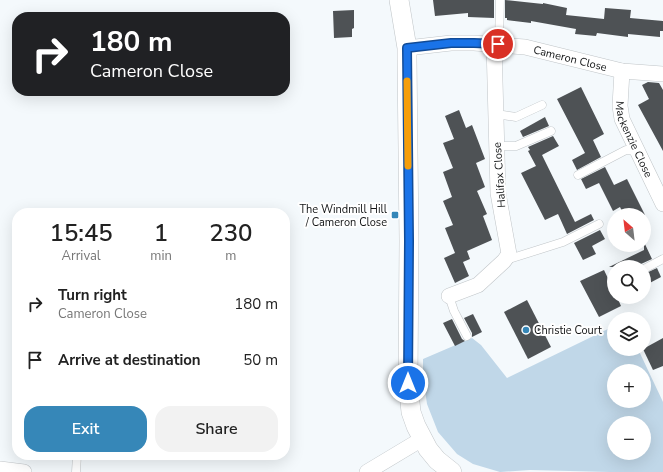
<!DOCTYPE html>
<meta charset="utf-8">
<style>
body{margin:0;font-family:"Nunito Sans",sans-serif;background:#f2f2f2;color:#222;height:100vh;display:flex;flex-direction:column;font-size:15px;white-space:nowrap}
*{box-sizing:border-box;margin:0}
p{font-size:13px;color:#767676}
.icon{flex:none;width:22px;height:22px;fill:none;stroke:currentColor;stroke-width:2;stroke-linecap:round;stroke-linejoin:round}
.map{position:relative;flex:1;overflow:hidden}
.side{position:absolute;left:12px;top:208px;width:278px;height:252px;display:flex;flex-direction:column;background:#fff;border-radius:16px;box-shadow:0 4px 16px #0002}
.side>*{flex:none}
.banner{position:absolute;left:12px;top:12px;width:278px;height:84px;border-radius:16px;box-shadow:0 4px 16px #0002;background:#202124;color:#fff;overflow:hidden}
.needle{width:26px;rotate:332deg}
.controls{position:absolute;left:607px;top:208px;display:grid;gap:8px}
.controls a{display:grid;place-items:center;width:44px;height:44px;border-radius:50%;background:#fff;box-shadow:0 4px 16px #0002;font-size:20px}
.pin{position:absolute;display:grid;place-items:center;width:34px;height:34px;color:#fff;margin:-17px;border:2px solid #fff;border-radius:50%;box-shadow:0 1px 4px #0007}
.me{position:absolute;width:44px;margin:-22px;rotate:0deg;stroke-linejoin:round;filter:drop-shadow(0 0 3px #0008)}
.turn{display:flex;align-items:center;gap:14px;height:84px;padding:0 12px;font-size:18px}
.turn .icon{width:52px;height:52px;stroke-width:2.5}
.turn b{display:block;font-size:28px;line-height:34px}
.eta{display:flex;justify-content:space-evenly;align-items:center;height:68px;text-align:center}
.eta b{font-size:24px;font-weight:600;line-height:28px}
.action{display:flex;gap:8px;margin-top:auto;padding:8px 12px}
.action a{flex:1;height:46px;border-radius:16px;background:#3687b8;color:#fff;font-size:16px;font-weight:600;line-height:46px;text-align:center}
.action a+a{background:#f2f2f2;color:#222}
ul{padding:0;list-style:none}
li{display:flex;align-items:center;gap:12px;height:56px;padding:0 12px}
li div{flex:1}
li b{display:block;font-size:15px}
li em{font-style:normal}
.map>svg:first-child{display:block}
</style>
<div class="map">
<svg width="663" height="472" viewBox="0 0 663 472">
<rect width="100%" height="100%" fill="#f4f9fc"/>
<path fill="#c0d7e8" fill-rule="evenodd" d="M 614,326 L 614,349 L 638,349 L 663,402 L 663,472 L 609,472 L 530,470 L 500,472 L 473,464 L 457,454 L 438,432 L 427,404 L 423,376 L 423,359 L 472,338 L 481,345 L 507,378 ZM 614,371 L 644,371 L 644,401 L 614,401 ZM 614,423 L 644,423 L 644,453 L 614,453 Z"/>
<g fill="#4e5255">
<path d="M 433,0 L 494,0 L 494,18 L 468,17 L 468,13 L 435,16 Z"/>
<path d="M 505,0 L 543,4 L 543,3 L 567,8 L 566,15 L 604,19 L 605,8 L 631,10 L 630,18 L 663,21 L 663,31 L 660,31 L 660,37 L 628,34 L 628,37 L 597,33 L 596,36 L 575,34 L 576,29 L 531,21 L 531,23 L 507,20 L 507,18 L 505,18 Z"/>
<path d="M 354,10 L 354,28 L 352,29 L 352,37 L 334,38 L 333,11 Z"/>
<path d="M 648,82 L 659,83 L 663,90 L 663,151 L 638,105 L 649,99 L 642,85 Z"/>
<path d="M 581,87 L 604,134 L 593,140 L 601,157 L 577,170 L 572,160 L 585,153 L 557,99 Z"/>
<path d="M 459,110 L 466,128 L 472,125 L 485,159 L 476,163 L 485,187 L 477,191 L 487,214 L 483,216 L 492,240 L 467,251 L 470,259 L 463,262 L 469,276 L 455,283 L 444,258 L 455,253 L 445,228 L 453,225 L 443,201 L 452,197 L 443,172 L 453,168 L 443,143 L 454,139 L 445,116 Z"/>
<path d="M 545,117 L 549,126 L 523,137 L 520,131 Z"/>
<path d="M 553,136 L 559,146 L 542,155 L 575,222 L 591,214 L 594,220 L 567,234 L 558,214 L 545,220 L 521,173 L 536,166 L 528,151 L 530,150 L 528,147 Z"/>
<path d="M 605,167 L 614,185 L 627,179 L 645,215 L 624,215 L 620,207 L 613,211 L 599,183 L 586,189 L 581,179 Z"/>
<path d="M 600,230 L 605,239 L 592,246 L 596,254 L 583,260 L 574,243 Z"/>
<path d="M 644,242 L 652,259 L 641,264 L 639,267 L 609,267 L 644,250 Z"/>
<path d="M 657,268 L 661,277 L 644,286 L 644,274 Z"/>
<path d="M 604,270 L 614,291 L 614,297 L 617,297 L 621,306 L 599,317 L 580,281 Z"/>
<path d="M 527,300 L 551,347 L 528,359 L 504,312 Z"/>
<path d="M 473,314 L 482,332 L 472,337 L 472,333 L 464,318 Z"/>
<path d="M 452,319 L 462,339 L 465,341 L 455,346 L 443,323 Z"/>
<path d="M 663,338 L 663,366 L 653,370 L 643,349 Z"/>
</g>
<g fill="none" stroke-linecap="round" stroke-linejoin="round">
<defs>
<g id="service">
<path d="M 499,44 L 500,0"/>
<path d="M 496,114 L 516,117 L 542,105"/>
<path d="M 497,146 L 516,146 L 551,131"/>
<path d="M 578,175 L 626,150 L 638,151"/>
<path d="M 506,260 L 563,242 L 599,224"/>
<path d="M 644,269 L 663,259"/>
<path d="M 449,296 L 454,311 L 467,336"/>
<path d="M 76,472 L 77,455"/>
</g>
<g id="minor">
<path id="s1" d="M 407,48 L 451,43 L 474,43 L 525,47 L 622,71 L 663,74"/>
<path id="s2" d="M 622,71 L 620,106 L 622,119 L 663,204"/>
<path d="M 449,296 L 478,285 L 504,261 L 509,254 L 498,193 L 494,44"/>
<path d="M 0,469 L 24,472"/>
<path d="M 367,472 L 422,439"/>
</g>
<path id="tertiary" d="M 399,0 L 407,48 L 407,59 L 409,241 L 408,383 L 411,412 L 416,426 L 428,449 L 437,460 L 452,472"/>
</defs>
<use href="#service" stroke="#c0c5c8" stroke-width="9"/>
<use href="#minor" stroke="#c0c5c8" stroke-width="16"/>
<use href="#tertiary" stroke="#c0c5c8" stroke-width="20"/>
<use href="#service" stroke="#fff" stroke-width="8"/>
<use href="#minor" stroke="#fff" stroke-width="15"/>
<use href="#tertiary" stroke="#fff" stroke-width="19"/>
</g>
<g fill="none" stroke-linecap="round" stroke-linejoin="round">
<defs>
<path id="route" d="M 408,383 L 409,241 L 407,48 L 451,43 L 474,43 L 498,44"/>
</defs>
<use href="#route" stroke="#114b97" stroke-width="10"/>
<use href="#route" stroke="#1a73e8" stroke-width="7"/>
<path stroke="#f59e0b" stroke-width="7" d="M 407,81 L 408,166"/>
</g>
<g fill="#3687b8" stroke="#fff" stroke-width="1.5">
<rect x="391" y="211" width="8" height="8" rx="2"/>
<circle cx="526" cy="330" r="4"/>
</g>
<g text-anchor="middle" stroke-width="4" stroke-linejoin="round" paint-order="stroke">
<g font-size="11" fill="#121415" stroke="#fff">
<text dy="4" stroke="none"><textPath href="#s1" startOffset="165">Cameron Close</textPath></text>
<text dy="4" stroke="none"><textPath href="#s2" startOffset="71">Mackenzie Close</textPath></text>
<text transform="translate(499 175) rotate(-94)" y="4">Halifax Close</text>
</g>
<g font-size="11" fill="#121415" stroke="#fff" text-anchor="end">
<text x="387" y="213">The Windmill Hill<tspan x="387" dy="13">/ Cameron Close</tspan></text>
<text x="534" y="334" text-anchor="start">Christie Court</text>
</g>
</g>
</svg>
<div class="controls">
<a><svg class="needle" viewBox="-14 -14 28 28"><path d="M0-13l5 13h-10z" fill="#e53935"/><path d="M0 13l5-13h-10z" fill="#767676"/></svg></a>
<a><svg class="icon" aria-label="search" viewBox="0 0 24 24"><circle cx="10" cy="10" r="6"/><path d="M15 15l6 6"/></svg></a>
<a><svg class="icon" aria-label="layers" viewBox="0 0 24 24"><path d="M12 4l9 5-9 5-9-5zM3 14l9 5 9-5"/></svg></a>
<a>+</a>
<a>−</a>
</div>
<div class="pin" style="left:498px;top:44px;background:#d93025"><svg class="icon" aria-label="arrive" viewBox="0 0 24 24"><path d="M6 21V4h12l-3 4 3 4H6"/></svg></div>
<svg class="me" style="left:408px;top:383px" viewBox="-20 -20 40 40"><circle r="17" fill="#1a73e8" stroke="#fff" stroke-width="3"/><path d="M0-11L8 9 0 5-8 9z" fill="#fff"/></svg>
<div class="banner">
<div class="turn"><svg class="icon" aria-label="right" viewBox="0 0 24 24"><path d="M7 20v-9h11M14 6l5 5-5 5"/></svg><div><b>180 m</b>Cameron Close</div></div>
</div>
<section class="side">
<div class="eta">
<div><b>15:45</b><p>Arrival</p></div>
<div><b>1</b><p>min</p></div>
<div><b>230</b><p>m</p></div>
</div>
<ul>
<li><svg class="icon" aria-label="right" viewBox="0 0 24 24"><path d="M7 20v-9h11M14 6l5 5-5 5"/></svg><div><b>Turn right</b><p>Cameron Close</p></div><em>180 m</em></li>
<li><svg class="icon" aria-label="arrive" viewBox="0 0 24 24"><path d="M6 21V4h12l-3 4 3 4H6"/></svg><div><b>Arrive at destination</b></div><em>50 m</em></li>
</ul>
<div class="action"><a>Exit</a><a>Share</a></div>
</section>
</div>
